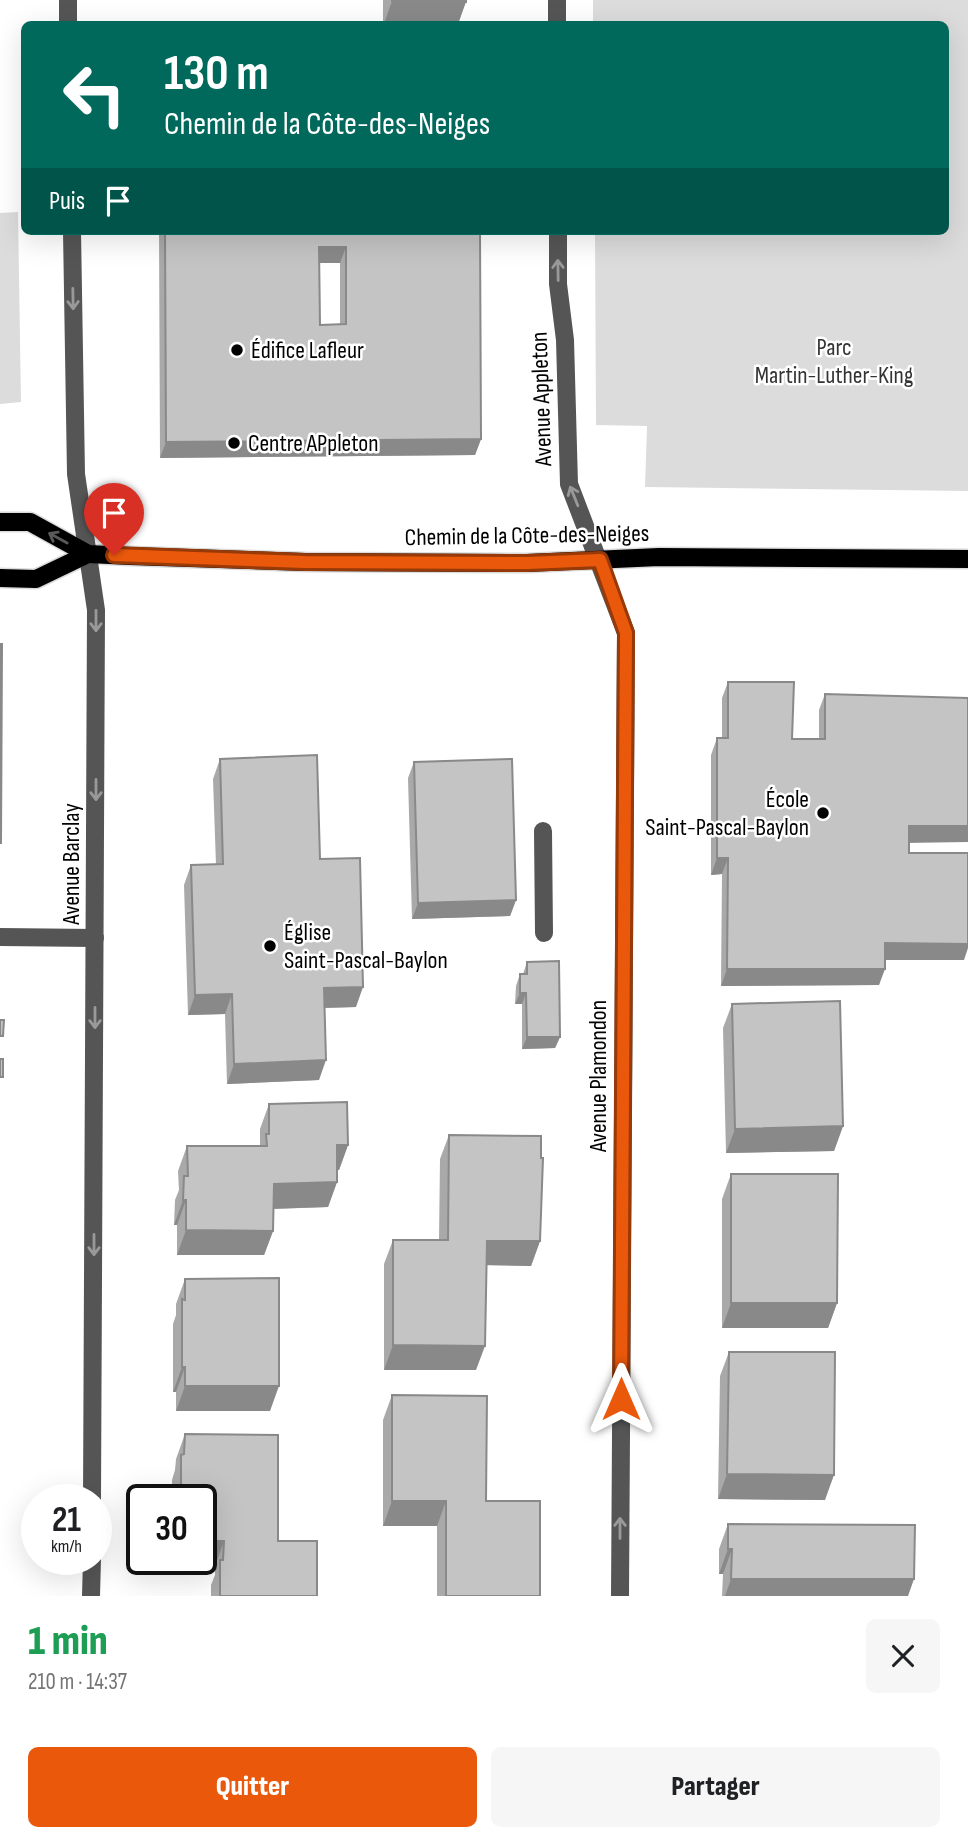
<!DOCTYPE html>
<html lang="fr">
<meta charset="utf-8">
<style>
body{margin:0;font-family:"Sofia Sans Condensed",sans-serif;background:#f6f6f6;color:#202124;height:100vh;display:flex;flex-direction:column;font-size:26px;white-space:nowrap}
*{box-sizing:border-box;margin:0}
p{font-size:23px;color:#757577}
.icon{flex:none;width:38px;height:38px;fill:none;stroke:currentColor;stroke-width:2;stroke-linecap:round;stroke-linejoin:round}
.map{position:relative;height:1596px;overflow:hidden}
.side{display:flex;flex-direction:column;background:#fff;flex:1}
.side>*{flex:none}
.banner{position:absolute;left:21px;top:21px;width:928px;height:214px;border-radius:10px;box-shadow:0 7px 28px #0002;background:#00695c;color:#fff;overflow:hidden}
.speed{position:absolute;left:21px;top:1484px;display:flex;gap:14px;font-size:35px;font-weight:700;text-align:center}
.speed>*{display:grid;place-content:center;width:91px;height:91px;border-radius:50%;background:#fff;box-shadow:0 7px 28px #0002;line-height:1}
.speed small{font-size:18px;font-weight:400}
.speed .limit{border:4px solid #111;border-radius:10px;background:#fff;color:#111}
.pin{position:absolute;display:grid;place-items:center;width:60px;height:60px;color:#fff;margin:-72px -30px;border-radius:50% 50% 50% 0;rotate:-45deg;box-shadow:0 0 7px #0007}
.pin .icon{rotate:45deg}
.me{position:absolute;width:77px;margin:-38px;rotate:0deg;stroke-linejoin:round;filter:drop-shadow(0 0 5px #0008)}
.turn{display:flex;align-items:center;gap:24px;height:147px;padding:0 28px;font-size:32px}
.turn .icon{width:91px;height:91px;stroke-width:2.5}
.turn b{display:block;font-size:49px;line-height:60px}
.then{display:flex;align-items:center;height:66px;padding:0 28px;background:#0003;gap:14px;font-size:26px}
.round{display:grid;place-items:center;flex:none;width:74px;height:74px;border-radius:10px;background:#f6f6f6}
.overview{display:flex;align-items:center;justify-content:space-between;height:119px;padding:0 28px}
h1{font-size:42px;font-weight:800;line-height:52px;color:#1e9e55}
.action{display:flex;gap:14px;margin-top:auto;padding:14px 28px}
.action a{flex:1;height:80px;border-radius:10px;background:#ea580c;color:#fff;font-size:28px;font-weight:800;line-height:80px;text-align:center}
.action a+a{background:#f6f6f6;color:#202124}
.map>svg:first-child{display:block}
</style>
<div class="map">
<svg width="968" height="1596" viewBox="0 0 968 1596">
<rect width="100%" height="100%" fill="#fff"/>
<g fill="#dcdcdc">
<path d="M 593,0 L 968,0 L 968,491 L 645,487 L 647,426 L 596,425 L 595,231 L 945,231 L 945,24 L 593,24 Z"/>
<path d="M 18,212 L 21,402 L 0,404 L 0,213 Z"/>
</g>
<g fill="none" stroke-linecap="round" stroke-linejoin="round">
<defs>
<g id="major">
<path d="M 0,522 L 30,522 L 88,554 L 130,556 L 305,562 L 527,563 L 659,557 L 968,559"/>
<path d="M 0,578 L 36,579 L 88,554"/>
</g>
</defs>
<use href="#major" stroke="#dbdbdb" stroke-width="21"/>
<g stroke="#555" stroke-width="18">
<path d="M 68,0 L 68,24"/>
<path d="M 557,0 L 557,24"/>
<path d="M 72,231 L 76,474 L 96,610 L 92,1500"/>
<path d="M 558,231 L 558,284 L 565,340 L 569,484 L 626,633 L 620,1596"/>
<path d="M 543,831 L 544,933"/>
<path d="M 0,937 L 95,938"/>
<path d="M 91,1596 L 92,1559"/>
</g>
<use href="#major" stroke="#000" stroke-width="18"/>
</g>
<g fill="#a9a9a9" fill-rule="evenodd">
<path d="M 383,0 L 466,0 L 458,24 L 383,24 Z"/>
<path d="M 159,231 L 480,231 L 481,439 L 475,455 L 160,458 ZM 319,263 L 340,263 L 340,324 L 320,325 Z"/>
<path d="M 728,682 L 792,739 L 819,739 L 819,710 L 825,694 L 909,843 L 909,853 L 964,960 L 885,960 L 879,985 L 721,986 L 722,874 L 711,875 L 711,755 L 717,738 L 722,738 L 722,698 Z"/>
<path d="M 220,759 L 320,859 L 356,1007 L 325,1008 L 319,1080 L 227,1084 L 225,1014 L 188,1015 L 184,885 L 191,865 L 216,865 L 213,779 Z"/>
<path d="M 414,762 L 516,900 L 510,916 L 412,919 L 408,778 Z"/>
<path d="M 527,962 L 560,1037 L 555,1048 L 522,1049 L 522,1004 L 515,1004 L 516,986 L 520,974 L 523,974 Z"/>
<path d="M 732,1004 L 843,1126 L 834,1151 L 726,1153 L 723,1028 Z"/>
<path d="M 269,1104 L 348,1145 L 339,1170 L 337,1170 L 337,1182 L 328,1207 L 274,1209 L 273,1231 L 264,1255 L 177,1255 L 177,1225 L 174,1225 L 175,1200 L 179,1190 L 178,1171 L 187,1146 L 260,1146 L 260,1129 Z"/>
<path d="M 449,1135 L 540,1241 L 531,1266 L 486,1265 L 476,1370 L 384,1370 L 384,1264 L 393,1240 L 439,1240 L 440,1159 Z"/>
<path d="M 731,1174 L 837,1303 L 828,1328 L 722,1328 L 722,1199 Z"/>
<path d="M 185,1279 L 270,1411 L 176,1411 L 176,1392 L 173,1392 L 173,1324 L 176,1315 L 176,1304 Z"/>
<path d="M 729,1352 L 825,1500 L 718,1499 L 720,1376 Z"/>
<path d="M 392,1395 L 540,1596 L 437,1596 L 437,1526 L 383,1526 L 383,1420 Z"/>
<path d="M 185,1434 L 278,1541 L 317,1596 L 211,1596 L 211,1585 L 215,1575 L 215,1566 L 175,1566 L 175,1559 L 201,1559 L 201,1500 L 172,1500 L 172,1480 L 175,1470 L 176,1459 Z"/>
<path d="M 728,1524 L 908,1596 L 722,1596 L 723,1574 L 719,1574 L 719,1549 Z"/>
</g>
<g fill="#898989">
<path d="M 392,1 L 466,2 L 458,24 L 384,24 Z"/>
<path d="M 319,247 L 346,247 L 340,263 L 313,263 Z"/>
<path d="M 481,439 L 475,455 L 160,458 L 166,442 Z"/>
<path d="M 909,826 L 968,826 L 968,842 L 903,843 Z"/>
<path d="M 717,858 L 728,858 L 722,874 L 711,875 Z"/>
<path d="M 516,900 L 510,916 L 412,919 L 418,903 Z"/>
<path d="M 885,943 L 968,944 L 968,948 L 964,960 L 879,960 Z"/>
<path d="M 727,969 L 885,969 L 879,985 L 721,986 Z"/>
<path d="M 363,987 L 356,1007 L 317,1008 L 324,988 Z"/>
<path d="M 520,993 L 526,993 L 522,1004 L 515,1004 Z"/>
<path d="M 232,994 L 225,1014 L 188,1015 L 195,995 Z"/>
<path d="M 527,1037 L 560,1037 L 555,1048 L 522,1049 Z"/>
<path d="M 326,1060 L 319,1080 L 227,1084 L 234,1064 Z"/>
<path d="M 843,1126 L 834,1151 L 726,1153 L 735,1129 Z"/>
<path d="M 337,1145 L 348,1145 L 339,1170 L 328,1170 Z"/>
<path d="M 337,1182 L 328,1207 L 265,1209 L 274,1184 Z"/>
<path d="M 183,1200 L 186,1200 L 177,1225 L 174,1225 Z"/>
<path d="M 186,1230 L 273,1231 L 264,1255 L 177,1255 Z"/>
<path d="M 487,1241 L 540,1241 L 531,1266 L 478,1265 Z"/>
<path d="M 731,1303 L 837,1303 L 828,1328 L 722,1328 Z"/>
<path d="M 393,1345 L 485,1346 L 476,1370 L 384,1370 Z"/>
<path d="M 182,1367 L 185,1367 L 176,1392 L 173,1392 Z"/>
<path d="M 185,1386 L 279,1386 L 270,1411 L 176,1411 Z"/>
<path d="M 727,1474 L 834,1475 L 825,1500 L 718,1499 Z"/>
<path d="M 392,1501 L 446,1501 L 437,1526 L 383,1526 Z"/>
<path d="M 201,1541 L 224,1541 L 215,1566 L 175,1566 L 177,1559 L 201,1559 Z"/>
<path d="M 728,1549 L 732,1549 L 723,1574 L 719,1574 Z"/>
<path d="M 731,1579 L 914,1579 L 908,1596 L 725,1596 Z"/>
</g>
<g fill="#c4c4c4" stroke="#898989" stroke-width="2" fill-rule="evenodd">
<path d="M 392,0 L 466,0 L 466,2 L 392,1 Z"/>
<path d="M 165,231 L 480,231 L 481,439 L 166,442 ZM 319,247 L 346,247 L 346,324 L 320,325 Z"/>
<path d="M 0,644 L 2,644 L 1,843 L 0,843 Z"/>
<path d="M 728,682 L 794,682 L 792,739 L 825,739 L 825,694 L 968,698 L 968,826 L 909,826 L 909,853 L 968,853 L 968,944 L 885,943 L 885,969 L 727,969 L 728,858 L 717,858 L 717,738 L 728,738 Z"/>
<path d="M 317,755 L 320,859 L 360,858 L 363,987 L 324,988 L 326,1060 L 234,1064 L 232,994 L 195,995 L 191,865 L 223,864 L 220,759 Z"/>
<path d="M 512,759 L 516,900 L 418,903 L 414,762 Z"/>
<path d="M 559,961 L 560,1037 L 527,1037 L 526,993 L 520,993 L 520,974 L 527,974 L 527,962 Z"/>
<path d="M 840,1001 L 843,1126 L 735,1129 L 732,1004 Z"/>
<path d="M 0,1020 L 4,1020 L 3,1036 L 0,1036 Z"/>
<rect x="0" y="1059" width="3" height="18"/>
<path d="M 347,1102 L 348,1145 L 337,1145 L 337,1182 L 274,1184 L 273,1231 L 186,1230 L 186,1200 L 183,1200 L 184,1176 L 188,1176 L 187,1146 L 267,1146 L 266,1134 L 269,1134 L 269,1104 Z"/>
<path d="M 449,1135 L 541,1136 L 541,1158 L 543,1158 L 540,1241 L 487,1241 L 485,1346 L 393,1345 L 393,1240 L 448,1240 Z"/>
<path d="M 731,1174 L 838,1174 L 837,1303 L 731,1303 Z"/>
<path d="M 279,1278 L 279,1386 L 185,1386 L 185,1367 L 182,1367 L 182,1299 L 185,1300 L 185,1279 Z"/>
<path d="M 729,1352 L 835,1352 L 834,1475 L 727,1474 Z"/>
<path d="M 392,1395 L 487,1396 L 486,1501 L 540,1501 L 540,1596 L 446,1596 L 446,1501 L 392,1501 Z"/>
<path d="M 185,1434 L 278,1435 L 278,1541 L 317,1541 L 317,1596 L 220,1596 L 220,1560 L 223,1560 L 224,1541 L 201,1541 L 201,1500 L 181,1500 L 181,1455 L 184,1454 Z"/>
<path d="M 728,1524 L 915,1525 L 914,1579 L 731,1579 L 732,1549 L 728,1549 Z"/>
</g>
<defs><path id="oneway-shaft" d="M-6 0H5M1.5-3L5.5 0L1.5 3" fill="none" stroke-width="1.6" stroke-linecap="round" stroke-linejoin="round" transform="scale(1.75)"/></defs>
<g stroke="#999">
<use href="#oneway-shaft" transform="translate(558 270) rotate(-91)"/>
<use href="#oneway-shaft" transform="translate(73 299) rotate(89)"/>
<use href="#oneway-shaft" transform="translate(574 496) rotate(-112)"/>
<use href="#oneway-shaft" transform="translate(96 621) rotate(90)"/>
<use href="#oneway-shaft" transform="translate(96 790) rotate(90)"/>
<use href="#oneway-shaft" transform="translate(95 1018) rotate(90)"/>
<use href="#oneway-shaft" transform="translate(94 1245) rotate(90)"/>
<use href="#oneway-shaft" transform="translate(620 1528) rotate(-90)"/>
</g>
<use stroke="#595959" href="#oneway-shaft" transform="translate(58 538) rotate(-151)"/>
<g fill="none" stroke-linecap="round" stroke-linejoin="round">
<defs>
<path id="route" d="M 114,555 L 305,562 L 527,563 L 600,560 L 626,633 L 621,1399"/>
</defs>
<use href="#route" stroke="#983908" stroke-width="18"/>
<use href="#route" stroke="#ea580c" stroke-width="12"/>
</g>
<g fill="#000" stroke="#fff" stroke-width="2.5">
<circle cx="237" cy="350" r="7"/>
<circle cx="234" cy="443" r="7"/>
<circle cx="823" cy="813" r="7"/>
<circle cx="270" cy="946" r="7"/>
</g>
<g text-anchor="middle" stroke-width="5" stroke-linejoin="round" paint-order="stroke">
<g font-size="24" fill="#333" stroke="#fff">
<text x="834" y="355">Parc<tspan x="834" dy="28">Martin-Luther-King</tspan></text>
</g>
<g font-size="24" fill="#000" stroke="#fff" text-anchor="start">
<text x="251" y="358">Édifice Lafleur</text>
<text x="248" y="451">Centre APpleton</text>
<text x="809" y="807" text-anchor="end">École<tspan x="809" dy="28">Saint-Pascal-Baylon</tspan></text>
<text x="284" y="940">Église<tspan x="284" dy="28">Saint-Pascal-Baylon</tspan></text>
</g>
<g font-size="24" fill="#000" stroke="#fff">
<text transform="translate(541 399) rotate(-92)" y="8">Avenue Appleton</text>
<text transform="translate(527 535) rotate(-1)" y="8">Chemin de la Côte-des-Neiges</text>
<text transform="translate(71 864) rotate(-90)" y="8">Avenue Barclay</text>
<text transform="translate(598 1076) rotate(-90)" y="8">Avenue Plamondon</text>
</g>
</g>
</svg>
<div class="speed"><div>21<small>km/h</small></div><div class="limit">30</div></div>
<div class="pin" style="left:114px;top:555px;background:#d93025"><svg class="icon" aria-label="arrive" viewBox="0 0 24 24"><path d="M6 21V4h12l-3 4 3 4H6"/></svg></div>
<svg class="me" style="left:621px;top:1399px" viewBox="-20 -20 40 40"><path d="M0-17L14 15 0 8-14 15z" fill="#ea580c" stroke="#fff" stroke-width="4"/></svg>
<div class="banner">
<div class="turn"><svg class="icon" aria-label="left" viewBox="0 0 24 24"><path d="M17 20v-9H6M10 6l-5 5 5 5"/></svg><div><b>130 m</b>Chemin de la Côte-des-Neiges</div></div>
<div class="then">Puis<svg class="icon" aria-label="arrive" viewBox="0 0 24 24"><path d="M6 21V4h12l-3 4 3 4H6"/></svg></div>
</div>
</div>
<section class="side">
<div class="overview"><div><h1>1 min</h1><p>210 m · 14:37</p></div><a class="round"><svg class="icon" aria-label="close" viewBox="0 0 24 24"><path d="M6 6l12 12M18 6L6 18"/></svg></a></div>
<div class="action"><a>Quitter</a><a>Partager</a></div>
</section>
